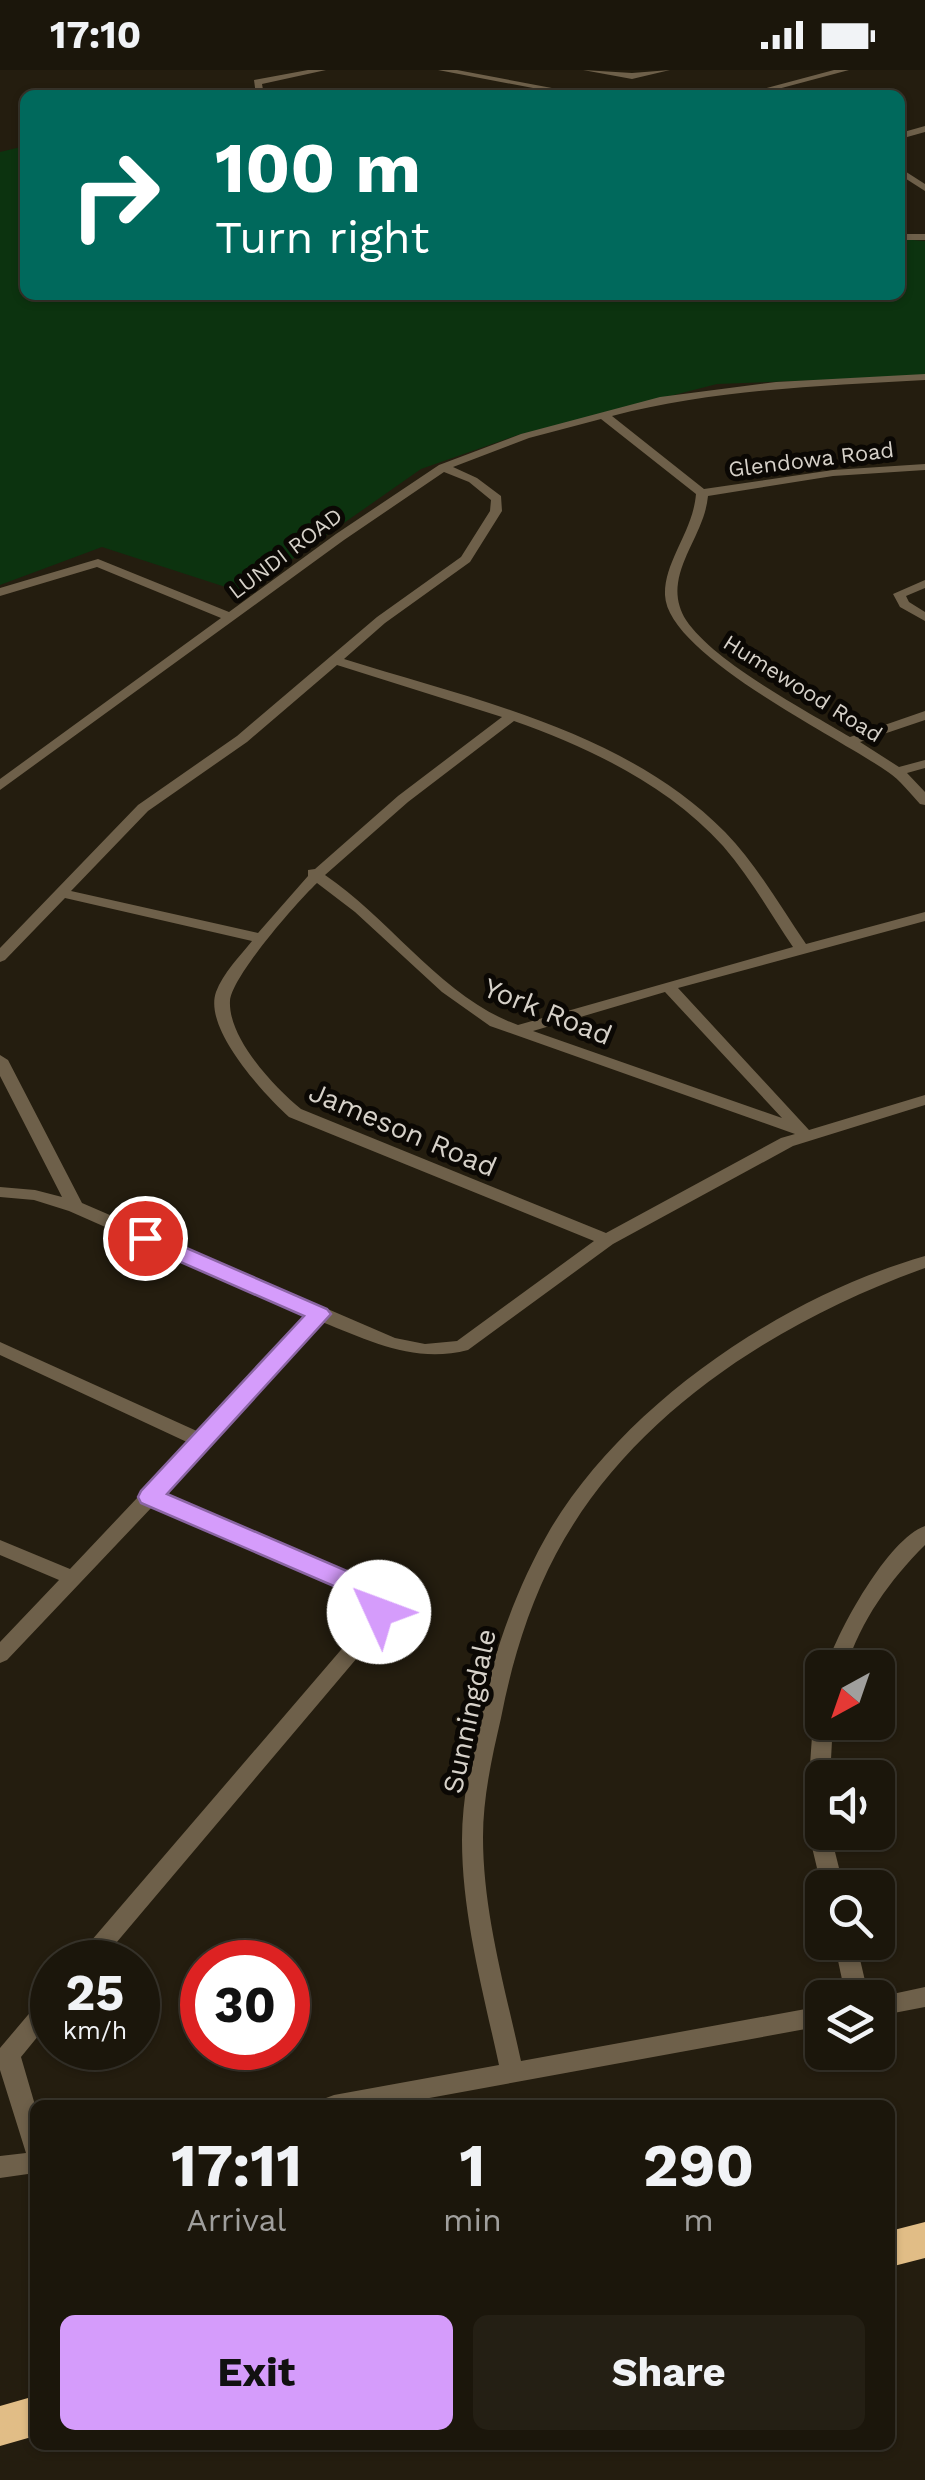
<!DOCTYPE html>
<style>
body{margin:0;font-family:"Work Sans",sans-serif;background:#241f14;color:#f1f3f6;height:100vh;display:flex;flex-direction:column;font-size:38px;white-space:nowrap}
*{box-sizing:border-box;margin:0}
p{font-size:32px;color:#a09f9d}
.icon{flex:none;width:55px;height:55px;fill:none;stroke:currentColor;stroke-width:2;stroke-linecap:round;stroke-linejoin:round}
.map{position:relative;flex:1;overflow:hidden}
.panel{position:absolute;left:30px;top:2030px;width:865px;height:350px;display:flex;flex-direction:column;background:#1b160b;border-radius:15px;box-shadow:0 2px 8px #0004,0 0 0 2px #39352c}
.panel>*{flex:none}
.top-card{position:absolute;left:20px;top:20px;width:885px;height:210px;border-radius:15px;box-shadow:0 2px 8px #0004,0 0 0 2px #39352c;background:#00695c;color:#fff;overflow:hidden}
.needle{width:65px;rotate:220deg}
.tools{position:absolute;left:805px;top:1580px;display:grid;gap:20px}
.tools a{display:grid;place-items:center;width:90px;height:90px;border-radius:15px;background:#1b160b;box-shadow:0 2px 8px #0004,0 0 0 2px #39352c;font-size:50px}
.speed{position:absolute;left:30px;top:1870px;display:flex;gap:20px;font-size:50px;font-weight:700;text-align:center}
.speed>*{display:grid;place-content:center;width:130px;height:130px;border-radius:50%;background:#1b160b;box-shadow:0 2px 8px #0004,0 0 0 2px #39352c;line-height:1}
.speed small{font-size:25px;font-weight:400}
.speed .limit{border:15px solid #d22;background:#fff;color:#111}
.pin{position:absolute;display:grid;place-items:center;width:85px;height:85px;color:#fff;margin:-42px;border:5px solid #fff;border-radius:50%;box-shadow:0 2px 10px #0007}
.me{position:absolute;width:110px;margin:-55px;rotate:313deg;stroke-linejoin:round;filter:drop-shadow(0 0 8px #0008)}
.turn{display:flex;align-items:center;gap:35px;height:210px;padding:0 30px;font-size:45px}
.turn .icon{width:130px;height:130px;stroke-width:2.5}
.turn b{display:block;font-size:70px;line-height:85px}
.eta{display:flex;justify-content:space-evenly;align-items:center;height:170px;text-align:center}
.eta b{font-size:60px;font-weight:700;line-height:70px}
.cta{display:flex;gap:20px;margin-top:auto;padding:20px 30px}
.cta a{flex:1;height:115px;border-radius:15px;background:#d59cfb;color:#111;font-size:40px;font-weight:700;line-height:115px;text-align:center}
.cta a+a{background:#241f14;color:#f1f3f6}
.status{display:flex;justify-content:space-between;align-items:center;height:70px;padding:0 50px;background:#1b160b;direction:ltr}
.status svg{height:28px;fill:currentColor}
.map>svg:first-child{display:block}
</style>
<div class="status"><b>17:10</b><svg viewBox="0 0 49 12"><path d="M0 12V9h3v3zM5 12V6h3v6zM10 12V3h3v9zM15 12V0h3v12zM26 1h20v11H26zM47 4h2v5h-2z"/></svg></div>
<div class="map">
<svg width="925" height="2410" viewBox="0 0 925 2410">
<rect width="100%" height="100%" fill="#241d0f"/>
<path fill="#0c330f" d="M 25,76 L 25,225 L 900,225 L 900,169 L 925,171 L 925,306 L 717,314 L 518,365 L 421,399 L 244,523 L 102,477 L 0,515 L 0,82 Z"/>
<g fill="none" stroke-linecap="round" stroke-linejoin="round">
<g fill="#6e604a" fill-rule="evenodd">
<path d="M 308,0 L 326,0 L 262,14 L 264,25 L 256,25 L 254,10 Z"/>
<path d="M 438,0 L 457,0 L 589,25 L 570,25 Z"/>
<path d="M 583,0 L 632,3 L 670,0 L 632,9 Z"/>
<path d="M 834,0 L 849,0 L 755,25 L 740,25 Z"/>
<path d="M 925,56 L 925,62 L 900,69 L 900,63 Z"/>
<path d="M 900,98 L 925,114 L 925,121 L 900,105 Z"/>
<rect x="900" y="164" width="25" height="6"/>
<path d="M 925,304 L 925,310 C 820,316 714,319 612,346 L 704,419 L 833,400 L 925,394 L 925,400 L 833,406 L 708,426 C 705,458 683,482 678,513 C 676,526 679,539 686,550 C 715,593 805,640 850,667 L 925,641 L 925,650 L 860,672 L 899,697 L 925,690 L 925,698 L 907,703 L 925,722 L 925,735 L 920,734 C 910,723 900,710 888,702 C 840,668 667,585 665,525 C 664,491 693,462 696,424 L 601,349 L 529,368 L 453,397 L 477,408 L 501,426 L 502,441 L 470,492 L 385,553 L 344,589 C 475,630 625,661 725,762 C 757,795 780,836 806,874 L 925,842 L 925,851 L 678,918 L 809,1060 L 925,1025 L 925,1035 L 793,1076 L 613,1174 L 468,1280 C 415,1294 370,1271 322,1252 L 163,1425 L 373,1515 L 386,1533 L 386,1546 L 379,1562 L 100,1892 L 76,1892 L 79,1885 L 364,1553 L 367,1537 L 359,1525 L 153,1436 L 7,1590 L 0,1593 L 0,1572 L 59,1510 L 0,1485 L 0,1470 L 70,1499 L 189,1373 L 0,1285 L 0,1272 L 199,1362 L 307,1246 L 69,1141 L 34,1130 L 0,1127 L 0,1117 L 35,1120 L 62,1127 L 0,1006 L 0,985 L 8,990 L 82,1133 L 395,1268 L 425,1274 L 457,1271 L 594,1171 L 289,1047 C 264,1024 203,959 216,922 C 223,903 240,886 252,871 L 65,828 L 5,890 L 0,892 L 0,878 L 138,735 L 237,666 L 377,547 L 461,487 L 490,441 L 491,430 L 469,412 L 444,402 L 344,470 L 0,720 L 0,709 L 221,548 L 97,497 L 0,526 L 0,518 L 98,489 L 229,542 L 336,464 L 439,395 L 521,364 L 660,327 L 776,312 ZM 337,595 L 502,647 L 398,726 L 315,799 L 308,800 L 308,806 L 258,863 L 71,821 L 148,741 L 247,672 ZM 514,651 C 590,678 668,715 723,776 C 750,807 770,843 793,877 L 518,955 C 444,929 390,849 325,805 L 408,732 ZM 317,813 L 355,842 L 442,922 L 490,956 L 795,1064 L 781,1068 L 606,1163 L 301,1039 C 274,1017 228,968 230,931 C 231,907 298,831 317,813 ZM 665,922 L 782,1048 L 533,961 Z"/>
<path d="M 925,510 L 925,518 L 906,526 L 909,532 L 925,542 L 925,551 L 900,537 L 893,524 Z"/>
<path d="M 925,1186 L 925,1198 C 780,1250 631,1343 556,1484 C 529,1535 512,1591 501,1648 C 492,1687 483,1727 483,1767 C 483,1842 505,1918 521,1991 L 822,1936 L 822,1956 L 391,2035 L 322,2035 L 326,2028 L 334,2025 L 499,1995 C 483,1921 462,1845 462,1770 C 462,1729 471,1689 479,1650 C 494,1582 516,1518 551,1458 C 628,1331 783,1227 925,1186 Z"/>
<path d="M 925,1456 L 925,1475 C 890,1510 861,1550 846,1598 L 826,1598 C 838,1560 888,1469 925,1456 Z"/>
<path d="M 822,1644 L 822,1652 L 833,1652 L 830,1708 L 822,1708 L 822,1762 L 830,1762 L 844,1818 L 822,1819 L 806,1752 L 813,1652 L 816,1646 Z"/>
<path d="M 834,1872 L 856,1872 L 869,1928 L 846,1928 Z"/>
<path d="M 925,1917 L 925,1937 L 878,1946 L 878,1928 L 874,1928 Z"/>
<path d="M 52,1923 L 52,1949 L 21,1987 L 35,2035 L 35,2103 L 0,2108 L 0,2086 L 26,2083 L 0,2000 L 0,1978 L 44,1926 Z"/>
</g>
<g fill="#e1bd86" fill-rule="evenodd">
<path d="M 925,2152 L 925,2188 L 890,2197 L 890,2161 Z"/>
<path d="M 35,2326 L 35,2366 L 0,2376 L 0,2336 Z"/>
</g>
</g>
<path fill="#d59cfb" stroke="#8a65a3" stroke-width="2.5" d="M 145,1160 L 327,1239 L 331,1244 L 167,1424 L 375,1513 L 390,1530 L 388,1549 L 370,1549 L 357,1526 L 141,1433 L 138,1427 L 141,1421 L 304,1246 L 137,1173 L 137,1162 Z"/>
<g text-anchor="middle" stroke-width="10" stroke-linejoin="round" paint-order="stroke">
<g font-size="22" fill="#d6d1c9" stroke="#0b0804">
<text transform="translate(811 389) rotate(-7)" y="8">Glendowa Road</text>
<text transform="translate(285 483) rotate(-37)" y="8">LUNDI ROAD</text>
<text transform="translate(803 618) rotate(32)" y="8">Humewood Road</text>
</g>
<g font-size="28" fill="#d6d1c9" stroke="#0b0804">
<text transform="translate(548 941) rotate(22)" y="10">York Road</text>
<text transform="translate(403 1059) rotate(23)" y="10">Jameson Road</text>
<text transform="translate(469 1641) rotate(-78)" y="10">Sunningdale</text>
</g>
</g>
</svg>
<div class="tools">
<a><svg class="needle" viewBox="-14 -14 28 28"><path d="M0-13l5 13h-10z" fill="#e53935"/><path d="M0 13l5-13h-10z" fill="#a09f9d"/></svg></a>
<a><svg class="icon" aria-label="sound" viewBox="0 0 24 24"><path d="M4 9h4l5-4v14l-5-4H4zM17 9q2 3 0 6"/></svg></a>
<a><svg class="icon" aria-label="search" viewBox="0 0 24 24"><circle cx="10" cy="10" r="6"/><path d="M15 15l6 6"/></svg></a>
<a><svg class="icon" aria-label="layers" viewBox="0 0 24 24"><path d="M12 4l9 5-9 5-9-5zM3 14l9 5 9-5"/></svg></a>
</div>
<div class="speed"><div>25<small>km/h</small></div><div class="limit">30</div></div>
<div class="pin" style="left:145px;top:1168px;background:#d93025"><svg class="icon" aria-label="arrive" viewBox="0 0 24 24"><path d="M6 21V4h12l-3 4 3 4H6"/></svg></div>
<svg class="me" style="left:379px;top:1542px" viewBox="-20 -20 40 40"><circle r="19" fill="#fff"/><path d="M0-13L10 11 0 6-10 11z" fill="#d59cfb"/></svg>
<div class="top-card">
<div class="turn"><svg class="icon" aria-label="right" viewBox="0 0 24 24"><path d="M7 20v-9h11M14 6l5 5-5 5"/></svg><div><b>100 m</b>Turn right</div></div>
</div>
<section class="panel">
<div class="eta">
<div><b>17:11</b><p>Arrival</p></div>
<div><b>1</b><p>min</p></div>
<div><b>290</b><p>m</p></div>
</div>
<div class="cta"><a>Exit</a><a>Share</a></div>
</section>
</div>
